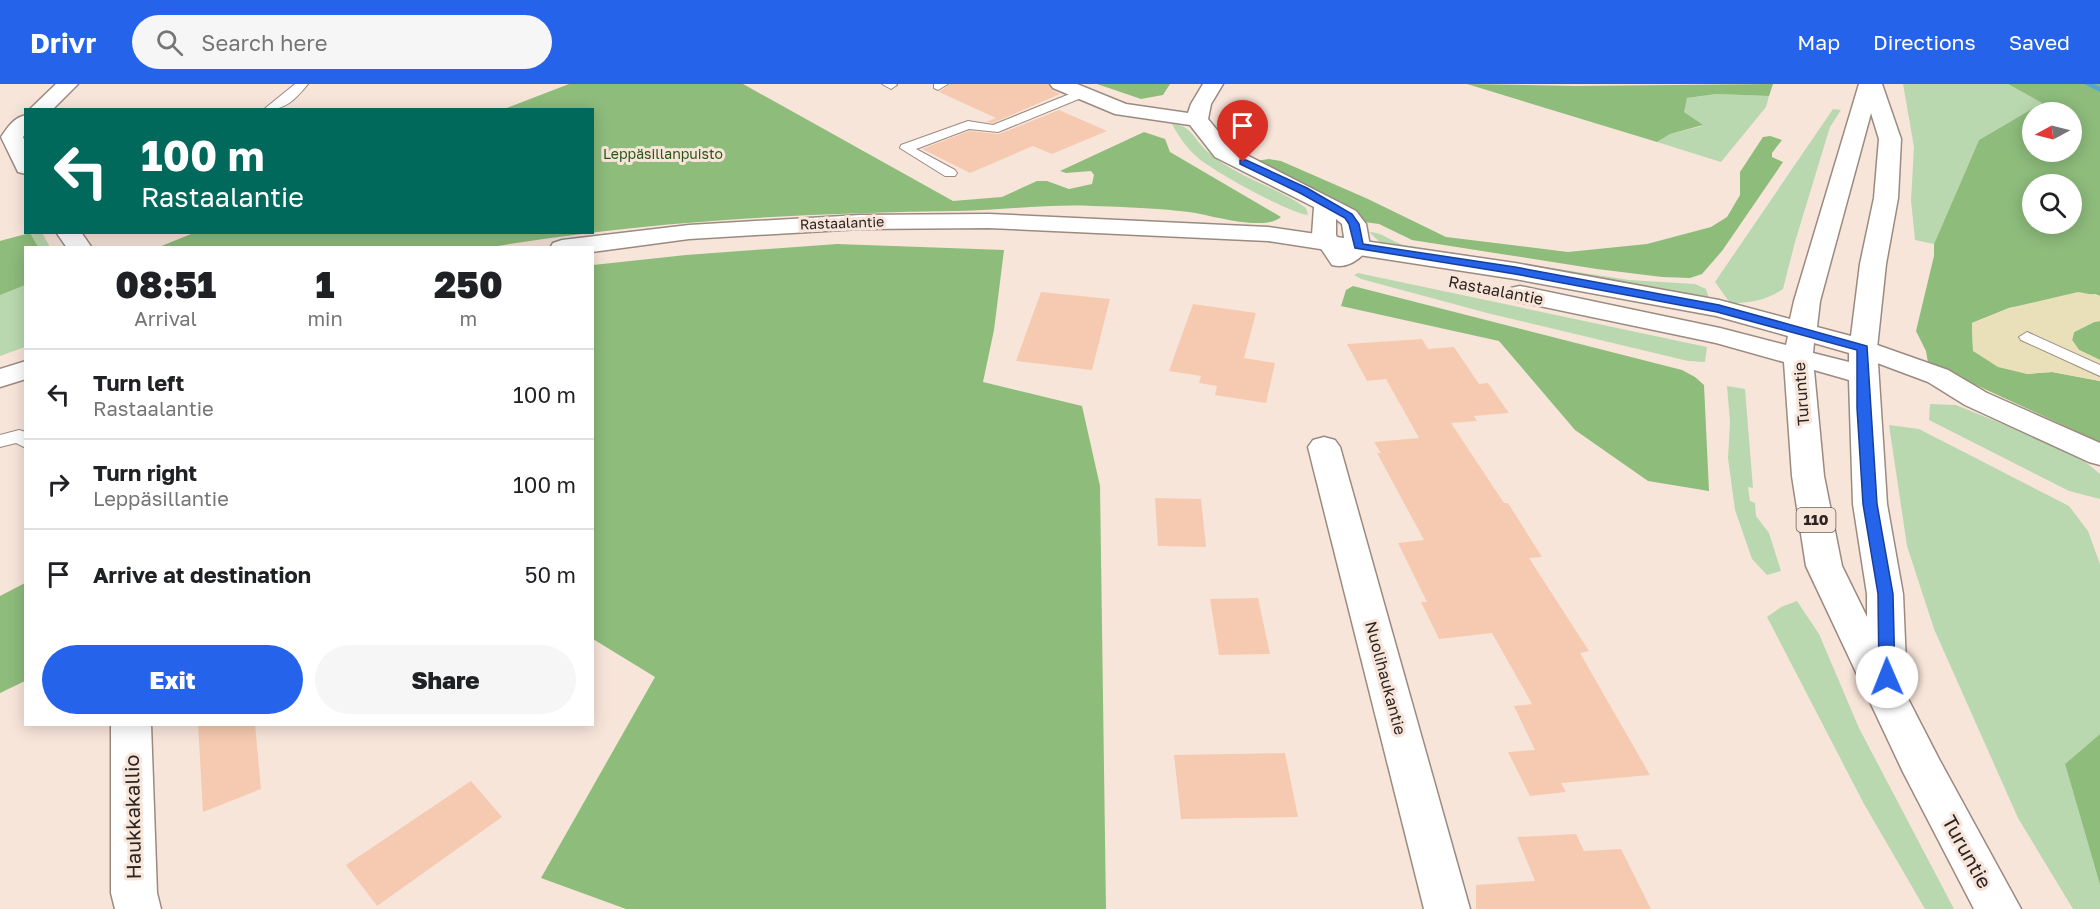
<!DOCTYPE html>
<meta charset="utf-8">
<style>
body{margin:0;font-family:"Golos Text",sans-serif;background:#f6f6f6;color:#202124;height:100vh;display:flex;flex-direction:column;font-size:22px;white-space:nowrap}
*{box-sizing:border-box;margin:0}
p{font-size:20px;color:#757577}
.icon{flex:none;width:33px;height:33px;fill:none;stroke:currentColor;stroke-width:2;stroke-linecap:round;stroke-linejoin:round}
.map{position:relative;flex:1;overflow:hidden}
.drawer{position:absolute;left:24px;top:162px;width:570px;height:480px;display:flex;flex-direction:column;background:#fff;border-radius:0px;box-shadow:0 3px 15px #0003}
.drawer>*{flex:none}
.guide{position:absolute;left:24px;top:24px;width:570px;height:126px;border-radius:0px;box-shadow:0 3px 15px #0003;background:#00695c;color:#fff;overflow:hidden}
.needle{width:39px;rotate:263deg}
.buttons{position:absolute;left:2022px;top:18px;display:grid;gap:12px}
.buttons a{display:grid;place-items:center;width:60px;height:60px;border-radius:50%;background:#fff;box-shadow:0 3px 15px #0003;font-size:30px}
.pin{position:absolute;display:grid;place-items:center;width:51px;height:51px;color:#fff;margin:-62px -26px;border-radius:50% 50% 50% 0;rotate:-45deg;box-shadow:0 0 6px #0007}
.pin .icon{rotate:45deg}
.me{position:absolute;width:66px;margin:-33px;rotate:359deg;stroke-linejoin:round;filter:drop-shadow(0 0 4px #0008)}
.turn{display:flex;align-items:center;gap:21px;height:126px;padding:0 18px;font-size:27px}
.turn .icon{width:78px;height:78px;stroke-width:2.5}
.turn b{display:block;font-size:42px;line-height:51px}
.eta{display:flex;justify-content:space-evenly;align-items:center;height:102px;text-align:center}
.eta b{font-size:36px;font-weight:800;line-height:42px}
.primary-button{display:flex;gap:12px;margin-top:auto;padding:12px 18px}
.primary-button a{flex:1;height:69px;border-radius:36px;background:#2563eb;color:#fff;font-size:24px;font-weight:800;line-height:69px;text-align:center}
.primary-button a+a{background:#f6f6f6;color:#202124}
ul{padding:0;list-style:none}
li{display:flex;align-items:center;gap:18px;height:90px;padding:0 18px;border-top:2px solid #e0e0e0}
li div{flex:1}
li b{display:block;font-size:22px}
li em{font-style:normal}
header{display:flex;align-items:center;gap:36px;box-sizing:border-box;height:84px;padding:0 30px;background:#2563eb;color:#fff}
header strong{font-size:28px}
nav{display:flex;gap:33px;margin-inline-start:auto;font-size:21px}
.search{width:420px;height:54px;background:#f6f6f6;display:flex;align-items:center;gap:15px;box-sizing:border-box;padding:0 21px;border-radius:33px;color:#757577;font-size:22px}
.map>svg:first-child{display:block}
</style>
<header>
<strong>Drivr</strong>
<div class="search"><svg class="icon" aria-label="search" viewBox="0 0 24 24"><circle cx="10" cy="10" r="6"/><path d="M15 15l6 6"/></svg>Search here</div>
<nav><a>Map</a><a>Directions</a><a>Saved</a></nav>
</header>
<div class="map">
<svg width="2100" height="825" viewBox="0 0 2100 825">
<rect width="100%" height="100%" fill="#f8e5da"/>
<g fill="#bad8af">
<path d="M 1903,0 L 2008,0 L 2042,19 L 1979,56 L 1934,160 L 1915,156 L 1911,116 L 1914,63 Z"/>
<path d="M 1716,10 L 1769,12 L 1766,23 L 1721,78 L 1657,58 L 1670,50 L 1702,42 L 1683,28 L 1687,14 Z"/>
<path d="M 1833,25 L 1841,26 L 1830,43 L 1795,158 L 1783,205 C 1767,216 1751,219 1730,219 L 1715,198 L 1717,195 Z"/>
<path d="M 1172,40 C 1192,41 1194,56 1208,68 C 1236,93 1275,102 1306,124 L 1308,131 C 1287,128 1214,88 1197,73 C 1186,63 1179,53 1172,40 Z"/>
<path d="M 1369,148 C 1382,148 1392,158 1404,161 L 1629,196 L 1695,200 L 1706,205 L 1709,214 L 1707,216 L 1394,164 L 1382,160 Z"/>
<path d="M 30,149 L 42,149 L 50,163 L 26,164 L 25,263 L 0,272 L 0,157 Z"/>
<path d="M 1358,189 L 1707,263 L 1705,278 L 1688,277 L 1491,230 L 1361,195 L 1354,191 Z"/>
<path d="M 1727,302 L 1745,305 L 1753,404 L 1748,403 L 1750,417 L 1755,419 L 1756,432 L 1769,449 L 1781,487 L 1767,491 L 1752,475 L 1735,426 L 1728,374 L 1730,338 Z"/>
<path d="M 1930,320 L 1956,321 L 2075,369 L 2100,390 L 2100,415 L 2069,407 L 1929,336 Z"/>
<path d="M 1889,341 L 1919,345 L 2069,422 L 2088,447 L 2100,480 L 2100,650 L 2065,680 L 2100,801 L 2100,825 L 2073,825 L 2018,734 L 1934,545 L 1907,462 Z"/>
<path d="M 1797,517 L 1819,550 L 1859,644 L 1954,825 L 1925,825 L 1864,720 L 1767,533 L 1781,523 Z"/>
</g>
<g fill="#8dbc7b" fill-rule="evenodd">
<path d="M 569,0 L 743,0 L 953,117 L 1002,113 L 1037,97 L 1047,97 L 1069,105 L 1092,100 L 1094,91 L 1091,87 L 1066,89 L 1060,87 L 1144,48 L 1165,55 L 1170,68 L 1281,133 C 1264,148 1211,131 1189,128 C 1157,124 1125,123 1093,122 C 1048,120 1003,126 957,127 C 801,129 646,137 492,163 L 159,163 L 196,148 L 592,148 L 592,26 L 504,25 Z"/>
<path d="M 1097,0 L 1170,0 L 1163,11 L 1141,15 Z"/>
<path d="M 1467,0 L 1576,2 L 1773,0 L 1769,12 L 1716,10 L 1687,14 L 1684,28 L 1703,41 L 1670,50 L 1657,58 Z"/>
<path d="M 2008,0 L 2100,0 L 2100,212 L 2095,210 L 2009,224 L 1972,239 L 1973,267 L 2027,290 L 2052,288 L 2100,297 L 2100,358 L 1928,279 L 1926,267 L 1916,247 L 1934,172 L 1934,160 L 1979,56 L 2042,19 ZM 2032,28 L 2072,28 L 2072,68 L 2032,68 ZM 2032,100 L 2072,100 L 2072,140 L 2032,140 Z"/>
<path d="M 1770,52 L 1782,56 L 1772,69 L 1772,73 L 1783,78 L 1722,167 L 1702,190 L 1690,194 L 1662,193 L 1597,185 L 1412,156 L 1379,140 L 1364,138 L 1341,119 L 1256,77 L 1269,75 L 1281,77 L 1368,115 L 1446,153 L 1568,168 L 1647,160 L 1711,143 L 1727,133 L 1740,111 L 1740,88 L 1763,53 Z"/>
<path d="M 30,149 L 38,163 L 26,164 L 25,201 L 0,211 L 0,157 Z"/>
<path d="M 837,160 L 1004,166 L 994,246 L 983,298 L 1082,322 L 1100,402 L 1106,825 L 626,825 L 541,794 L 655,593 L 593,555 L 593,181 L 686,171 Z"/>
<path d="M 1353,202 L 1682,286 L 1695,293 L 1704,301 L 1709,407 L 1648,397 L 1575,346 L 1499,257 L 1341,222 L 1346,206 Z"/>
<path d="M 2100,237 L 2100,276 L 2079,266 L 2072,256 L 2074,248 L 2094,238 Z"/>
<path d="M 25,499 L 25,597 L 0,609 L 0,512 Z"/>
<path d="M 2100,650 L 2100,801 L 2065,680 Z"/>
</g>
<path fill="#e9e0ba" d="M 2078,208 L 2100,212 L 2100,237 L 2094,238 L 2074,248 L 2072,256 L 2079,266 L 2100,276 L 2100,297 L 2052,288 L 2027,290 L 1998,283 L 1973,267 L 1972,239 L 2009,224 Z"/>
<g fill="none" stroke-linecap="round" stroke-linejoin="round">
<path fill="#54a7d2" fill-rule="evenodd" d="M 2084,0 L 2094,0 L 2100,3 L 2100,8 Z"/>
</g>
<g fill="#f6cab0">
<path d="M 950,0 L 1048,0 L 1052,6 L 1060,10 L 993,39 L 986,38 L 996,34 L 939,8 Z"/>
<path d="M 1059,26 L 1107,47 L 1052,70 L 1033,62 L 970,89 L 922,65 L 969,47 L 999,50 Z"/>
<path d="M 1041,208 L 1110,215 L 1092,286 L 1016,277 Z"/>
<path d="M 1193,220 L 1256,229 L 1244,274 L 1275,279 L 1266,319 L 1215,311 L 1217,302 L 1199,299 L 1201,292 L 1169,287 Z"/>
<path d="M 1422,255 L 1428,265 L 1454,263 L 1479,300 L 1488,299 L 1509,329 L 1474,332 L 1477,337 L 1451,339 L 1504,419 L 1508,419 L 1542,473 L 1529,474 L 1589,567 L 1580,569 L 1650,691 L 1561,699 L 1566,708 L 1530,712 L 1508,668 L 1535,666 L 1514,622 L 1532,620 L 1492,549 L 1439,555 L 1421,518 L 1427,518 L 1398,459 L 1424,456 L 1377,369 L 1381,369 L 1374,358 L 1419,354 L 1386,295 L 1367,297 L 1347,260 Z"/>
<path d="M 1155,414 L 1201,415 L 1206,463 L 1158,462 Z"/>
<path d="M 1258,514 L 1270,570 L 1219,571 L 1210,515 Z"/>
<path d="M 198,640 L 255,640 L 261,705 L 203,728 Z"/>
<path d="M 1285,669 L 1298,733 L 1181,735 L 1174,671 Z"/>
<path d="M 471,697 L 502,733 L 377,822 L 346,781 Z"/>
<path d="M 1576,750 L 1584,767 L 1621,765 L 1651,825 L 1476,825 L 1476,801 L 1535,797 L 1517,753 Z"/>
</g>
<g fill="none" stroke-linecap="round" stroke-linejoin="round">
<defs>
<g id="lane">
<path d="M 295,0 L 308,0 C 294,17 285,26 263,26 Z"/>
<path d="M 882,0 L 896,0 L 897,1 L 891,5 Z"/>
<path d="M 934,0 L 948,0 L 938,6 L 934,4 Z"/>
<path d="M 1082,5 L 1088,9 L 1086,12 L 998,48 L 969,45 L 916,65 L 955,86 L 957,89 L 955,92 L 945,92 L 900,64 L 901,61 L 968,37 L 993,41 Z"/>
<path d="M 2027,248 L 2100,281 L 2100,292 L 2021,256 L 2019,253 Z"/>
<path d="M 19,346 L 26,348 L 26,364 L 16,359 L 0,363 L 0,351 Z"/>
</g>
<g id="street">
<path d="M 56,0 L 78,0 L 52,26 L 29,26 Z"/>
<path d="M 1050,0 L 1077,0 L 1126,20 L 1188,29 L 1191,20 L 1203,0 L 1223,0 L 1211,20 L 1208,35 L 1231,63 L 1356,127 L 1366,140 L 1370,162 C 1361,175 1348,185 1332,181 L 1312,151 L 1314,123 L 1215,73 L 1190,41 L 1115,30 L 1053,4 ZM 1336,135 L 1342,140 L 1345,160 L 1343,162 L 1336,151 Z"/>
<path d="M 26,31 L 26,49 L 23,53 L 26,59 L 26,90 L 18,88 L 1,53 C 8,43 13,34 26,31 Z"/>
<path d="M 56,148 L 81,148 L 92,164 L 67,164 Z"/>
<path d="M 1863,256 L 1948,286 L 1987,309 L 2100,359 L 2100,381 L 2089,378 L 1965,321 L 1928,298 L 1853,270 L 1849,264 L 1853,258 Z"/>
<path d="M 1324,353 L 1335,356 L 1340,363 L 1470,825 L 1424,825 L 1308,363 L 1313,356 Z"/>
<path d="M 111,640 L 151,640 L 157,809 L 161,825 L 115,825 L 111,809 Z"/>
</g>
<g id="primary">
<path d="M 1859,0 L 1882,0 L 1901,55 L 1898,114 L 1886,180 L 1877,264 L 1887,420 L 1903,510 L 1907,603 L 1904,607 L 1939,675 L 2021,825 L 1974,825 L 1903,688 L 1806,482 L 1792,392 L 1784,278 L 1716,259 L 1520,218 L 1511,216 L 1507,210 L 1511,204 L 1520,202 L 1720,244 L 1786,261 L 1788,252 L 1716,232 L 1515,195 L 1268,157 L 989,144 L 860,145 L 689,155 L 592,168 L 592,164 L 550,164 L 553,159 L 562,156 L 689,141 L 860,131 L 989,130 L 1268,143 L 1515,179 L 1719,216 L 1790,235 L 1794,217 ZM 1871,29 L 1879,55 L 1874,114 L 1860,180 L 1851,252 L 1817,243 L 1820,217 ZM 1814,259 L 1849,269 L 1849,278 L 1813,269 ZM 1814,286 L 1849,296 L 1853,420 L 1867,510 L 1867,533 L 1842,482 L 1824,392 Z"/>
<path d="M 26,277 L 26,295 L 0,303 L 0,285 Z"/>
</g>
</defs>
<use href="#lane" stroke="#9b8a80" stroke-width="2"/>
<use href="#street" stroke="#9b8a80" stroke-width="3"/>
<use href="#primary" stroke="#9b8a80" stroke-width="3"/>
<use href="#lane" fill="#fff" fill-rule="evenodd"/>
<use href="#street" fill="#fff" fill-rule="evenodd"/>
<use href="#primary" fill="#fff" fill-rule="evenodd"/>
</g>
<path fill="#2563eb" stroke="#184099" stroke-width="1.5" d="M 1240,76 L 1246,76 L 1307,104 L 1352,130 L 1359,140 L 1363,160 L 1515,183 L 1719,221 L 1867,262 L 1877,420 L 1893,510 L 1895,593 L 1892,597 L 1887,599 L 1881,597 L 1879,593 L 1878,510 L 1863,420 L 1857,324 L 1857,266 L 1717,228 L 1515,190 L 1355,164 L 1349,140 L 1345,134 L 1300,109 L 1240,80 Z"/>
<g text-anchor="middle" stroke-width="6" stroke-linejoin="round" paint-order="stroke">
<g font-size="14" fill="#295513" stroke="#f8e5da">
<text x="663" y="75">Leppäsillanpuisto</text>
</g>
<g font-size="14" fill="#2b2420" stroke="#f8e5da">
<text transform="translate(842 139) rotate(-2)" y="5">Rastaalantie</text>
</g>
<rect fill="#f8e5da" stroke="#685e58" stroke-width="1.5" x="1796.5" y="424" width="39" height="24" rx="4.5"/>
<g font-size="15" font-weight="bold" fill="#2b2420">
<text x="1816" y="441">110</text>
</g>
<g font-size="16" fill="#2b2420" stroke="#f8e5da">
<text transform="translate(1496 206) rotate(11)" y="6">Rastaalantie</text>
<text transform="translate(1801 310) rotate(-94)" y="6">Turuntie</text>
<text transform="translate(1386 594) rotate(75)" y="6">Nuolihaukantie</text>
</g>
<g font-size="20" fill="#2b2420" stroke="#f8e5da">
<text transform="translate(133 733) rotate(-91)" y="7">Haukkakallio</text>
<text transform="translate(1967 768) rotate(61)" y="7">Turuntie</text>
</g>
</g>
</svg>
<div class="buttons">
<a><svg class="needle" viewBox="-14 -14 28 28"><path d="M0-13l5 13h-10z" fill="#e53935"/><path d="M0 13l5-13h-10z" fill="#757577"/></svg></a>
<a><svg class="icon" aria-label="search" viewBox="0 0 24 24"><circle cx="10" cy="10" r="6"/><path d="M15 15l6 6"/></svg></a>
</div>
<div class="pin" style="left:1243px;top:78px;background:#d93025"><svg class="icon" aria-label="arrive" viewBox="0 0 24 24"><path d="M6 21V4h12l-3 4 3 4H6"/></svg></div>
<svg class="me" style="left:1887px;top:593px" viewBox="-20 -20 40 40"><circle r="19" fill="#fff"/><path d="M0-13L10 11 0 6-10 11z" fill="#2563eb"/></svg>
<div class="guide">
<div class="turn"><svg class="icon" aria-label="left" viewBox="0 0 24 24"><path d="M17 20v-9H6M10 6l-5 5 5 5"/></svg><div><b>100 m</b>Rastaalantie</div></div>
</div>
<section class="drawer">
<div class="eta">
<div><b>08:51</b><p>Arrival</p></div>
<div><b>1</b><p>min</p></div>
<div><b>250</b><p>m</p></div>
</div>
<ul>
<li><svg class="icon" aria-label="left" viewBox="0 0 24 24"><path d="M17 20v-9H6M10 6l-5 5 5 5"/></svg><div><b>Turn left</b><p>Rastaalantie</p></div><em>100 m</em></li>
<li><svg class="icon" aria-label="right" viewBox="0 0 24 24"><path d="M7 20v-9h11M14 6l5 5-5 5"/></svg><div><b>Turn right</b><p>Leppäsillantie</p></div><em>100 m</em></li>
<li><svg class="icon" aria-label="arrive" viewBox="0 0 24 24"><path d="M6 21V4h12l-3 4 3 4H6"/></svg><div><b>Arrive at destination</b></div><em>50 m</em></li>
</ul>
<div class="primary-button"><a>Exit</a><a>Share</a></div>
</section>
</div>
